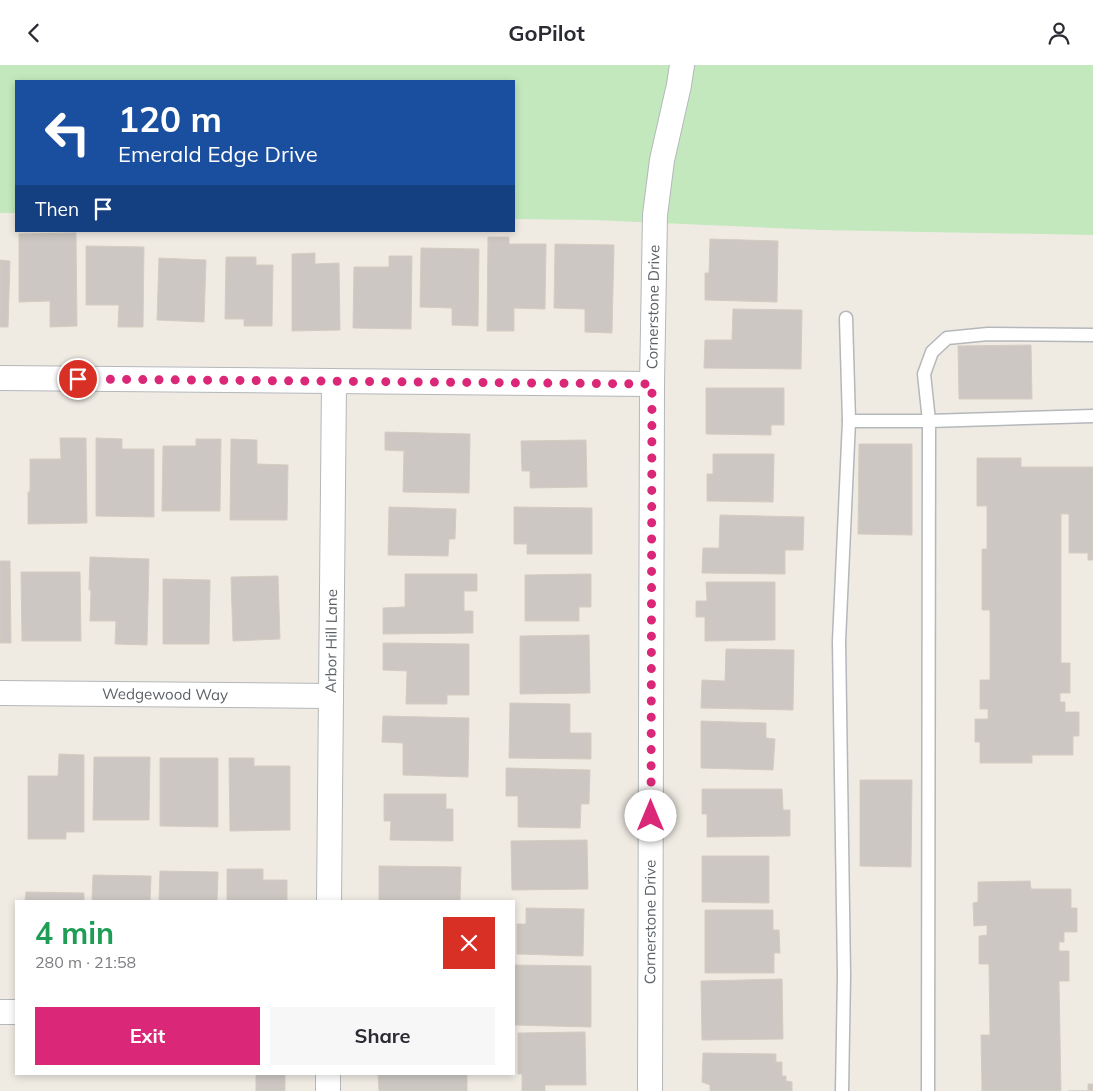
<!DOCTYPE html>
<meta charset="utf-8">
<style>
body{margin:0;font-family:Mulish,sans-serif;background:#f7f7f7;color:#2b2b33;height:100vh;display:flex;flex-direction:column;font-size:19px;white-space:nowrap}
*{box-sizing:border-box;margin:0}
p{font-size:16px;color:#7c7c81}
.icon{flex:none;width:28px;height:28px;fill:none;stroke:currentColor;stroke-width:2;stroke-linecap:round;stroke-linejoin:round}
.map{position:relative;flex:1;overflow:hidden}
.sheet{position:absolute;left:15px;top:835px;width:500px;height:175px;display:flex;flex-direction:column;background:#fff;border-radius:0px;box-shadow:0 2px 8px #0003}
.sheet>*{flex:none}
.hud{position:absolute;left:15px;top:15px;width:500px;height:152px;border-radius:0px;box-shadow:0 2px 8px #0003;background:#1a4fa0;color:#fff;overflow:hidden}
.pin{position:absolute;display:grid;place-items:center;width:42px;height:42px;color:#fff;margin:-21px;border:2px solid #fff;border-radius:50%;box-shadow:0 1px 5px #0007}
.me{position:absolute;width:55px;margin:-28px;rotate:0deg;stroke-linejoin:round;filter:drop-shadow(0 0 4px #0008)}
.turn{display:flex;align-items:center;gap:18px;height:105px;padding:0 20px;font-size:22px}
.turn .icon{width:65px;height:65px;stroke-width:2.5}
.turn b{display:block;font-size:35px;line-height:42px}
.then{display:flex;align-items:center;height:48px;padding:0 20px;background:#0003;gap:10px;font-size:19px}
.round{display:grid;place-items:center;flex:none;width:52px;height:52px;border-radius:0px;background:#f7f7f7}
.headline{display:flex;align-items:center;justify-content:space-between;height:85px;padding:0 20px}
h1{font-size:30px;font-weight:700;line-height:38px;color:#1e9e55}
.primary-button{display:flex;gap:10px;margin-top:auto;padding:10px 20px}
.primary-button a{flex:1;height:58px;border-radius:0px;background:#db2777;color:#fff;font-size:20px;font-weight:700;line-height:58px;text-align:center}
.primary-button a+a{background:#f7f7f7;color:#2b2b33}
header{display:flex;justify-content:space-between;align-items:center;height:65px;padding:0 20px;background:#fff;font-size:22px;font-weight:700}
.map>svg:first-child{display:block}
</style>
<header><svg class="icon" aria-label="back" viewBox="0 0 24 24"><path d="M15 5l-7 7 7 7"/></svg>GoPilot<svg class="icon" aria-label="person" viewBox="0 0 24 24"><circle cx="12" cy="8" r="4"/><path d="M4 21q1-7 8-7t8 7"/></svg></header>
<div class="map">
<svg width="1093" height="1026" viewBox="0 0 1093 1026">
<rect width="100%" height="100%" fill="#efebe3"/>
<path fill="#c3e8be" d="M 0,0 L 1093,0 L 1093,170 L 820,165 L 593,155 L 514,154 L 514,16 L 16,16 L 16,148 L 0,148 Z"/>
<g fill="#ccc7c2" stroke="#d4ccc1">
<path d="M 76,168 L 77,261 L 50,262 L 50,236 L 19,237 L 19,169 Z"/>
<path d="M 488,172 L 509,172 L 509,179 L 546,179 L 545,244 L 514,243 L 514,266 L 487,266 Z"/>
<path d="M 710,174 L 778,176 L 777,237 L 705,235 L 705,208 L 709,208 Z"/>
<path d="M 555,179 L 614,180 L 612,268 L 585,267 L 585,244 L 554,243 Z"/>
<path d="M 86,181 L 144,182 L 143,262 L 118,262 L 119,240 L 86,240 Z"/>
<path d="M 421,183 L 479,184 L 478,261 L 452,260 L 452,243 L 420,242 Z"/>
<path d="M 315,188 L 315,199 L 339,198 L 340,265 L 292,266 L 292,189 Z"/>
<path d="M 389,191 L 412,191 L 411,264 L 353,263 L 354,202 L 389,202 Z"/>
<path d="M 226,192 L 256,192 L 256,200 L 273,200 L 272,261 L 244,261 L 244,254 L 225,254 Z"/>
<path d="M 159,193 L 206,195 L 204,257 L 157,255 Z"/>
<path d="M 0,195 L 10,196 L 8,262 L 0,262 Z"/>
<path d="M 733,244 L 802,245 L 801,304 L 704,303 L 705,275 L 732,275 Z"/>
<path d="M 1031,280 L 1032,334 L 959,334 L 958,281 Z"/>
<path d="M 706,323 L 784,323 L 784,360 L 771,360 L 771,370 L 706,369 Z"/>
<path d="M 385,367 L 470,369 L 469,428 L 403,427 L 404,386 L 385,385 Z"/>
<path d="M 60,373 L 86,373 L 87,458 L 28,459 L 28,427 L 30,427 L 30,394 L 61,394 Z"/>
<path d="M 96,373 L 122,374 L 122,384 L 154,384 L 154,452 L 96,451 Z"/>
<path d="M 196,374 L 221,374 L 220,446 L 162,446 L 163,381 L 196,381 Z"/>
<path d="M 231,374 L 257,375 L 257,399 L 288,400 L 287,455 L 230,455 Z"/>
<path d="M 586,375 L 587,422 L 530,423 L 530,406 L 522,406 L 521,376 Z"/>
<path d="M 859,379 L 912,379 L 912,470 L 858,469 Z"/>
<path d="M 713,389 L 774,389 L 773,437 L 707,436 L 707,409 L 713,409 Z"/>
<path d="M 977,393 L 1021,393 L 1021,402 L 1093,402 L 1093,495 L 1088,495 L 1088,488 L 1069,488 L 1069,449 L 1061,449 L 1061,598 L 1070,598 L 1070,628 L 1060,628 L 1060,637 L 1065,637 L 1065,647 L 1079,647 L 1079,671 L 1073,671 L 1073,690 L 1032,690 L 1032,698 L 980,698 L 980,677 L 975,677 L 975,654 L 988,654 L 988,644 L 980,644 L 980,615 L 990,615 L 990,545 L 982,545 L 982,484 L 987,484 L 987,441 L 977,441 Z"/>
<path d="M 389,442 L 456,444 L 455,474 L 449,474 L 448,491 L 388,490 Z"/>
<path d="M 514,442 L 592,443 L 592,489 L 527,489 L 527,479 L 514,479 Z"/>
<path d="M 720,450 L 804,452 L 803,485 L 785,485 L 785,509 L 702,508 L 703,483 L 719,483 Z"/>
<path d="M 90,492 L 149,494 L 147,580 L 115,579 L 116,556 L 90,556 L 91,525 L 89,525 Z"/>
<path d="M 0,496 L 10,496 L 11,578 L 0,578 Z"/>
<path d="M 21,507 L 80,507 L 81,576 L 22,576 Z"/>
<path d="M 405,509 L 477,509 L 477,526 L 464,526 L 464,546 L 473,546 L 473,568 L 383,569 L 383,543 L 405,542 Z"/>
<path d="M 591,509 L 591,542 L 579,542 L 579,556 L 525,556 L 525,510 Z"/>
<path d="M 278,511 L 280,574 L 233,576 L 231,512 Z"/>
<path d="M 163,514 L 210,515 L 209,579 L 163,579 Z"/>
<path d="M 706,517 L 775,517 L 775,575 L 705,576 L 705,552 L 696,552 L 696,536 L 707,536 Z"/>
<path d="M 589,570 L 590,628 L 520,629 L 520,571 Z"/>
<path d="M 383,578 L 469,579 L 469,630 L 447,630 L 447,639 L 406,639 L 407,606 L 383,605 Z"/>
<path d="M 726,584 L 794,585 L 793,645 L 701,643 L 702,615 L 725,616 Z"/>
<path d="M 510,638 L 570,639 L 570,668 L 591,668 L 591,694 L 509,693 Z"/>
<path d="M 383,651 L 469,653 L 468,712 L 403,710 L 403,678 L 382,677 Z"/>
<path d="M 701,656 L 766,658 L 766,673 L 775,674 L 773,705 L 701,703 Z"/>
<path d="M 59,689 L 84,690 L 84,767 L 66,767 L 66,774 L 28,774 L 28,711 L 58,711 Z"/>
<path d="M 94,692 L 150,692 L 149,755 L 93,755 Z"/>
<path d="M 160,693 L 218,693 L 218,762 L 160,761 Z"/>
<path d="M 229,693 L 254,693 L 254,701 L 290,701 L 290,765 L 230,766 Z"/>
<path d="M 506,703 L 590,705 L 589,739 L 581,739 L 580,763 L 518,762 L 518,731 L 506,731 Z"/>
<path d="M 860,715 L 912,715 L 911,802 L 860,801 Z"/>
<path d="M 702,724 L 782,724 L 783,745 L 790,745 L 790,771 L 707,772 L 707,749 L 702,749 Z"/>
<path d="M 384,729 L 446,729 L 446,744 L 453,744 L 453,776 L 390,775 L 391,756 L 384,756 Z"/>
<path d="M 587,775 L 588,824 L 512,825 L 511,776 Z"/>
<path d="M 702,791 L 769,791 L 769,838 L 702,837 Z"/>
<path d="M 379,801 L 461,802 L 460,836 L 379,836 Z"/>
<path d="M 227,804 L 263,804 L 263,815 L 287,815 L 287,836 L 227,836 Z"/>
<path d="M 160,806 L 218,807 L 217,836 L 159,836 Z"/>
<path d="M 93,810 L 151,811 L 150,836 L 92,836 Z"/>
<path d="M 1030,816 L 1031,824 L 1071,824 L 1071,843 L 1077,843 L 1077,867 L 1064,867 L 1064,877 L 1059,877 L 1059,886 L 1069,886 L 1069,916 L 1059,916 L 1061,1026 L 982,1026 L 981,970 L 990,970 L 989,899 L 979,899 L 979,871 L 987,870 L 987,860 L 974,861 L 973,838 L 978,837 L 978,817 Z"/>
<path d="M 26,827 L 84,828 L 84,836 L 25,836 Z"/>
<path d="M 526,843 L 584,844 L 583,891 L 517,889 L 517,859 L 526,859 Z"/>
<path d="M 705,845 L 773,845 L 773,865 L 779,865 L 780,888 L 774,888 L 774,908 L 705,908 Z"/>
<path d="M 514,900 L 591,901 L 591,962 L 514,960 Z"/>
<path d="M 782,914 L 783,974 L 702,975 L 701,916 Z"/>
<path d="M 585,967 L 586,1020 L 545,1020 L 545,1026 L 522,1026 L 522,1009 L 518,1009 L 518,968 Z"/>
<path d="M 703,988 L 776,989 L 776,997 L 782,997 L 782,1011 L 786,1011 L 786,1016 L 792,1017 L 792,1026 L 710,1026 L 710,1020 L 702,1017 Z"/>
<rect x="256" y="1009" width="29" height="17"/>
<path d="M 378,1009 L 467,1009 L 467,1026 L 379,1026 Z"/>
<path d="M 1088,1019 L 1093,1019 L 1093,1026 L 1068,1026 L 1088,1026 Z"/>
</g>
<g fill="none" stroke-linecap="round" stroke-linejoin="round">
<defs>
<g id="lane">
<path d="M 846,253 L 849,356"/>
<path d="M 842,1026 L 844,910 L 839,576 L 849,356 L 929,356 L 924,309 L 932,287 L 947,273 L 988,269 L 1093,270"/>
<path d="M 928,1026 L 929,356 L 1093,351"/>
</g>
<g id="street">
<path d="M 0,313 L 652,319"/>
<path id="s1" d="M 0,628 L 331,631"/>
<path id="s2" d="M 329,836 L 334,317"/>
<path d="M 0,947 L 16,947"/>
<path d="M 328,1026 L 328,1009"/>
<path id="s3" d="M 650,1026 L 652,319 L 655,150 L 662,95 L 679,20 L 682,0"/>
</g>
</defs>
<use href="#lane" stroke="#b4b7bb" stroke-width="15"/>
<use href="#street" stroke="#b4b7bb" stroke-width="26"/>
<use href="#lane" stroke="#fff" stroke-width="12"/>
<use href="#street" stroke="#fff" stroke-width="24"/>
</g>
<g fill="none" stroke-linecap="round" stroke-linejoin="round">
<path stroke="#db2777" stroke-width="9" stroke-dasharray="0 16.2" d="M 78,314 L 652,319 L 651,751"/>
</g>
<g text-anchor="middle" stroke-width="4" stroke-linejoin="round" paint-order="stroke">
<g font-size="15" fill="#5b6065" stroke="#fff">
<text dy="5" stroke="none"><textPath href="#s3" startOffset="784">Cornerstone Drive</textPath></text>
<text dy="5" stroke="none"><textPath href="#s2" startOffset="260">Arbor Hill Lane</textPath></text>
<text dy="5" stroke="none"><textPath href="#s1" startOffset="165">Wedgewood Way</textPath></text>
<text dy="5" stroke="none"><textPath href="#s3" startOffset="169">Cornerstone Drive</textPath></text>
</g>
</g>
</svg>
<div class="pin" style="left:78px;top:314px;background:#d93025"><svg class="icon" aria-label="arrive" viewBox="0 0 24 24"><path d="M6 21V4h12l-3 4 3 4H6"/></svg></div>
<svg class="me" style="left:651px;top:751px" viewBox="-20 -20 40 40"><circle r="19" fill="#fff"/><path d="M0-13L10 11 0 6-10 11z" fill="#db2777"/></svg>
<div class="hud">
<div class="turn"><svg class="icon" aria-label="left" viewBox="0 0 24 24"><path d="M17 20v-9H6M10 6l-5 5 5 5"/></svg><div><b>120 m</b>Emerald Edge Drive</div></div>
<div class="then">Then<svg class="icon" aria-label="arrive" viewBox="0 0 24 24"><path d="M6 21V4h12l-3 4 3 4H6"/></svg></div>
</div>
<section class="sheet">
<div class="headline"><div><h1>4 min</h1><p>280 m · 21:58</p></div><a class="round" style="background:#d93025;color:#fff"><svg class="icon" aria-label="close" viewBox="0 0 24 24"><path d="M6 6l12 12M18 6L6 18"/></svg></a></div>
<div class="primary-button"><a>Exit</a><a>Share</a></div>
</section>
</div>
